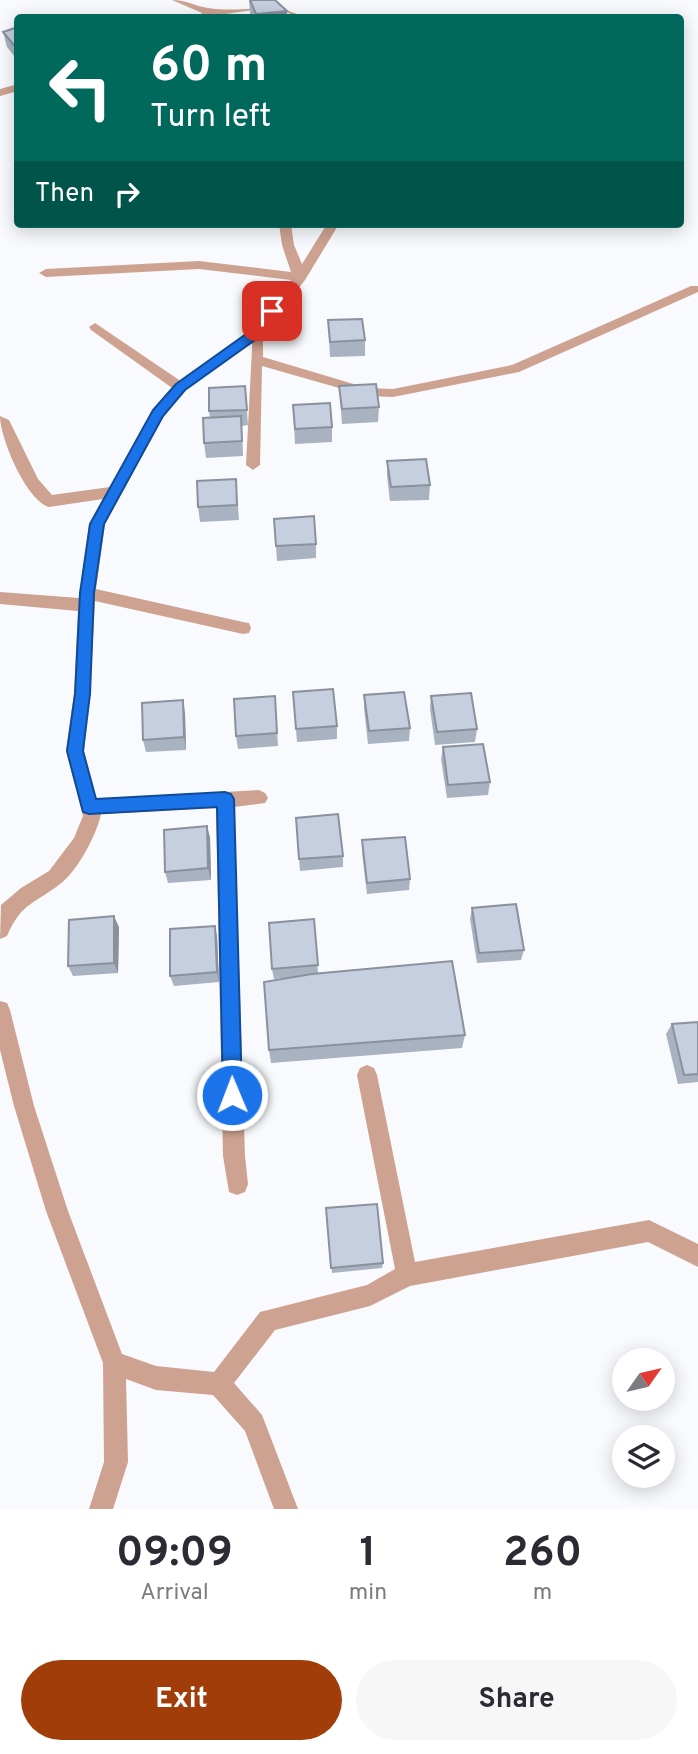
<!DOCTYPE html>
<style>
body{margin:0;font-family:Overpass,sans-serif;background:#f7f7f7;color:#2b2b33;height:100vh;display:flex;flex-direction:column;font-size:26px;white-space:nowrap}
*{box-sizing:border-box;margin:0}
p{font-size:23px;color:#7c7c81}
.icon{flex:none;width:38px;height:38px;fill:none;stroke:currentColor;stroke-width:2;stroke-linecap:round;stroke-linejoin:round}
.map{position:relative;height:1509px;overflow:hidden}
.sheet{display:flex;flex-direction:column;background:#fff;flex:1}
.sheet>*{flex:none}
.banner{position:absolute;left:14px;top:14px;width:670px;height:214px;border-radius:7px;box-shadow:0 4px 18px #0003;background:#00695c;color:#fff;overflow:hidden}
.needle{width:46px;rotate:56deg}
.fabs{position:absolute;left:612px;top:1348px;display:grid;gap:14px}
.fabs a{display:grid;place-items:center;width:63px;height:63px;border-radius:50%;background:#fff;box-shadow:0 4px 18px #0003;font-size:35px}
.pin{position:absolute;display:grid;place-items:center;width:60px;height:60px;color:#fff;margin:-30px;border-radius:14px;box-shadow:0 4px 10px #0006}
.me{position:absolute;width:77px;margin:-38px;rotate:359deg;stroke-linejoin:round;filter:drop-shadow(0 0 5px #0008)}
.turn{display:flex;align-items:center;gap:24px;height:147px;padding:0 21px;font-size:32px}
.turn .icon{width:91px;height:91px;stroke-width:2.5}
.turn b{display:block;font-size:49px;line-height:60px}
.then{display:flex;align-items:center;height:66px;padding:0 21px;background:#0003;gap:14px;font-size:26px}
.eta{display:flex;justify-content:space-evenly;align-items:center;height:119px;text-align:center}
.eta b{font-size:42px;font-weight:700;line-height:49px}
.button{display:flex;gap:14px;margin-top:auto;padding:14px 21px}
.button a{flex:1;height:80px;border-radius:42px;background:#a13d08;color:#fff;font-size:28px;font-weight:700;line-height:80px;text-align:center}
.button a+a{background:#f7f7f7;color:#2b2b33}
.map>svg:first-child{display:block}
</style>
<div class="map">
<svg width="698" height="1509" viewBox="0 0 698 1509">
<rect width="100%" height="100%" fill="#f8fafd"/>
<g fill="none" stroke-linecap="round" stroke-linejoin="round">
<g fill="#cda291" fill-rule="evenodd">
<path d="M 691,286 L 698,286 L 698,292 L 519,372 L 393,397 L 367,396 L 262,366 L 260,465 L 253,470 L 246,465 L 253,329 L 257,328 L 263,332 L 263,357 L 367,388 L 393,389 L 512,365 Z"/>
<path d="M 95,323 L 185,384 L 185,390 L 175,390 L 91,330 L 89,327 Z"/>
</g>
<g fill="#cda291" fill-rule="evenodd">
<path d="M 172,0 C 187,0 194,6 208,8 C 245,14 272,0 306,18 C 292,18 286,9 272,7 L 199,18 L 202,13 Z"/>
<path d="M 18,84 L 18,91 L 0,96 L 0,89 Z"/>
<path d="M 279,224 L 291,224 L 294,245 L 302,264 L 327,224 L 339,224 L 305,280 L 262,335 L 185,390 L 164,416 L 105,524 L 96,589 L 243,622 L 249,623 L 251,628 L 249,633 L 243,634 L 95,601 L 90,694 L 84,751 L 96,799 L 259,790 L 265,793 L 268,798 L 265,803 L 234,807 L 245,1156 L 248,1184 L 245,1192 L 237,1195 L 229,1192 L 223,1156 L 216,808 L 101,814 C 97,834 77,872 60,884 C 33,905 22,902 7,936 L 0,939 L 1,905 L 21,888 L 49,871 L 74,838 L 83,816 L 66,751 L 74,694 L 78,611 L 0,604 L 0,592 L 79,598 L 89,524 L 103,499 L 49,507 C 26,500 0,438 0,416 L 9,420 L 38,479 L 52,495 L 110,487 L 153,409 L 175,384 L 252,329 L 291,280 L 199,269 L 46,277 L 39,273 L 46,269 L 199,261 L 291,272 L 282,245 Z"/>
<path d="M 0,1001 L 7,1003 L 10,1010 L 34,1106 L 68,1211 L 122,1354 L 156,1366 L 214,1372 L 260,1312 L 367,1285 L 395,1269 L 357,1075 L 360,1068 L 367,1065 L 374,1068 L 377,1075 L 415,1262 L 649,1220 L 698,1244 L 698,1267 L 648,1242 L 410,1286 L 370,1306 L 275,1330 L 234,1383 L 262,1415 L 298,1509 L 274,1509 L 245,1431 L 213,1395 L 156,1390 L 126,1379 L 128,1462 L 113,1509 L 89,1509 L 104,1462 L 103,1363 L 46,1211 L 14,1106 L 0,1050 Z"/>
</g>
</g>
<g fill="#a9b2c1">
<path d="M 249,0 L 275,0 L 287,18 L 252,18 L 250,13 Z"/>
<path d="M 18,27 L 18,61 L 7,47 L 3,32 Z"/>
<path d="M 328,320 L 365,340 L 365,356 L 330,357 Z"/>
<path d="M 245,386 L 248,425 L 242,426 L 243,456 L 206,458 L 204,443 L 210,418 L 209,411 Z"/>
<path d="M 339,386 L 379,407 L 378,422 L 342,424 Z"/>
<path d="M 293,405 L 332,427 L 332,442 L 295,444 Z"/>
<path d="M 387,461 L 430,485 L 429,500 L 390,501 L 387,476 Z"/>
<path d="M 236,479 L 239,520 L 200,522 L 198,507 Z"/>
<path d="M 316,544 L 316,558 L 277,561 L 276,546 Z"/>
<path d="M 293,692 L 337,726 L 337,739 L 297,742 Z"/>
<path d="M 364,695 L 410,728 L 409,741 L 368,744 L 364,708 Z"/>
<path d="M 275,696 L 278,746 L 238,749 L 236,736 Z"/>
<path d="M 431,696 L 477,729 L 475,742 L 435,745 L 430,709 Z"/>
<path d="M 185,713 L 186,750 L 146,752 L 143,740 Z"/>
<path d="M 443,747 L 490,782 L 488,795 L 447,798 L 441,759 Z"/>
<path d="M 296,818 L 343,856 L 343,867 L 300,871 Z"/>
<path d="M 207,826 L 210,838 L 211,880 L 168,883 L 165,872 Z"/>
<path d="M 362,840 L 410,879 L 409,890 L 367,894 L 362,852 Z"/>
<path d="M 472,908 L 524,950 L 521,960 L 477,963 L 470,919 Z"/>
<path d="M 314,919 L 318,973 L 465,1035 L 462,1048 L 271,1063 L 269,1050 L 285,978 L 274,979 L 272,969 Z"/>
<path d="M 119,927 L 118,973 L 73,976 L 68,966 Z"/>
<path d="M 217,936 L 219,982 L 174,986 L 170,976 Z"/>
<path d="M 698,1022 L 698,1082 L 678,1084 L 666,1034 L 672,1024 Z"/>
<path d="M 326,1208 L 383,1263 L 382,1268 L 332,1273 Z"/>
</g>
<g fill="#8a919d">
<path d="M 287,11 L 287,18 L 256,18 L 256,14 Z"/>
<path d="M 183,700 L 185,713 L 186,750 L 184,737 Z"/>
<path d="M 207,826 L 210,838 L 211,880 L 208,868 Z"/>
<path d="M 114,916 L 119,927 L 118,973 L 114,963 Z"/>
<path d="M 215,926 L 217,936 L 219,982 L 217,972 Z"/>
</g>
<g fill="#c5cfe0" stroke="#8a919d" stroke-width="2">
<path d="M 250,0 L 275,0 L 287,11 L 256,14 Z"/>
<path d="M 18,27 L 18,50 L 3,32 Z"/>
<path d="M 362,319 L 365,340 L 330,342 L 328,320 Z"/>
<path d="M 376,384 L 379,407 L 342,409 L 339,386 Z"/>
<path d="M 245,386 L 247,410 L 209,411 L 209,388 Z"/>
<path d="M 330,403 L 332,427 L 295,429 L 293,405 Z"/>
<path d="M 241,416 L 242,441 L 204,443 L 203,418 Z"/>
<path d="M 426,459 L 430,485 L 391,487 L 387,461 Z"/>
<path d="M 236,479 L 237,505 L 198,507 L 197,481 Z"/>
<path d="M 314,516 L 316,544 L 276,546 L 274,519 Z"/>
<path d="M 333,689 L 337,726 L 296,729 L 293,692 Z"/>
<path d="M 404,692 L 410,728 L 369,731 L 364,695 Z"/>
<path d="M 471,693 L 477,729 L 437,732 L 431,696 Z"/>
<path d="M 275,696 L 277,733 L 236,736 L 234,699 Z"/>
<path d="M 183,700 L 184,737 L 143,740 L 142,703 Z"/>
<path d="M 483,744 L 490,782 L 448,785 L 443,747 Z"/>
<path d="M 338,814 L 343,856 L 299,859 L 296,818 Z"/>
<path d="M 207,826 L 208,868 L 165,872 L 164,830 Z"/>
<path d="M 405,837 L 410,879 L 367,883 L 362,840 Z"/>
<path d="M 516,904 L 524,950 L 479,953 L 472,908 Z"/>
<path d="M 114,916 L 114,963 L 68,966 L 69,920 Z"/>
<path d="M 314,919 L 318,965 L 272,969 L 269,923 Z"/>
<path d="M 215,926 L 217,972 L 170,976 L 170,929 Z"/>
<path d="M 452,961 L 465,1035 L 269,1050 L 264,982 L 312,974 Z"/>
<path d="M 698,1022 L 698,1074 L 684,1075 L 672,1024 Z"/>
<path d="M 377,1204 L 383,1263 L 331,1268 L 326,1208 Z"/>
</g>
<path fill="#1a73e8" stroke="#114b97" stroke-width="2" d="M 272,307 L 278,311 L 262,335 L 185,390 L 163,416 L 104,524 L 94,593 L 90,694 L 83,751 L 96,799 L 225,792 L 231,794 L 234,799 L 242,1095 L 239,1101 L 232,1104 L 226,1101 L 223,1095 L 217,807 L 89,814 L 83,812 L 67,751 L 75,694 L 80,593 L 90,524 L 153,410 L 176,384 L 253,329 L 268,308 Z"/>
</svg>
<div class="fabs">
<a><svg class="needle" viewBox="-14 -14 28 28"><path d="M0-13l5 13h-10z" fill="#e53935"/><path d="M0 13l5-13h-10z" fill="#7c7c81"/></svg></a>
<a><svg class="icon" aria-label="layers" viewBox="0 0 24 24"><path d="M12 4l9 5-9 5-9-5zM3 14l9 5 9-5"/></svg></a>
</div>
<div class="pin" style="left:272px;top:311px;background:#d93025"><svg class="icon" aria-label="arrive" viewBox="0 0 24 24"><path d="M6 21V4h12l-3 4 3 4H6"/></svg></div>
<svg class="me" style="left:232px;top:1095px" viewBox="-20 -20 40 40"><circle r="17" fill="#1a73e8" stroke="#fff" stroke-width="3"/><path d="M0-11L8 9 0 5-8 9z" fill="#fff"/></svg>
<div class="banner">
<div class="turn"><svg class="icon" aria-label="left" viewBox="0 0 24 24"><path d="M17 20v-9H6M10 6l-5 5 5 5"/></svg><div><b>60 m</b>Turn left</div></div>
<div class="then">Then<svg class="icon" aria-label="right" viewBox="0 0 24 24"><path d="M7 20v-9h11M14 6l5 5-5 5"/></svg></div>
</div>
</div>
<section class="sheet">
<div class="eta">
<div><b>09:09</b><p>Arrival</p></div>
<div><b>1</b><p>min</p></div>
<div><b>260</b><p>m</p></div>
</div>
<div class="button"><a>Exit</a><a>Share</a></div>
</section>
